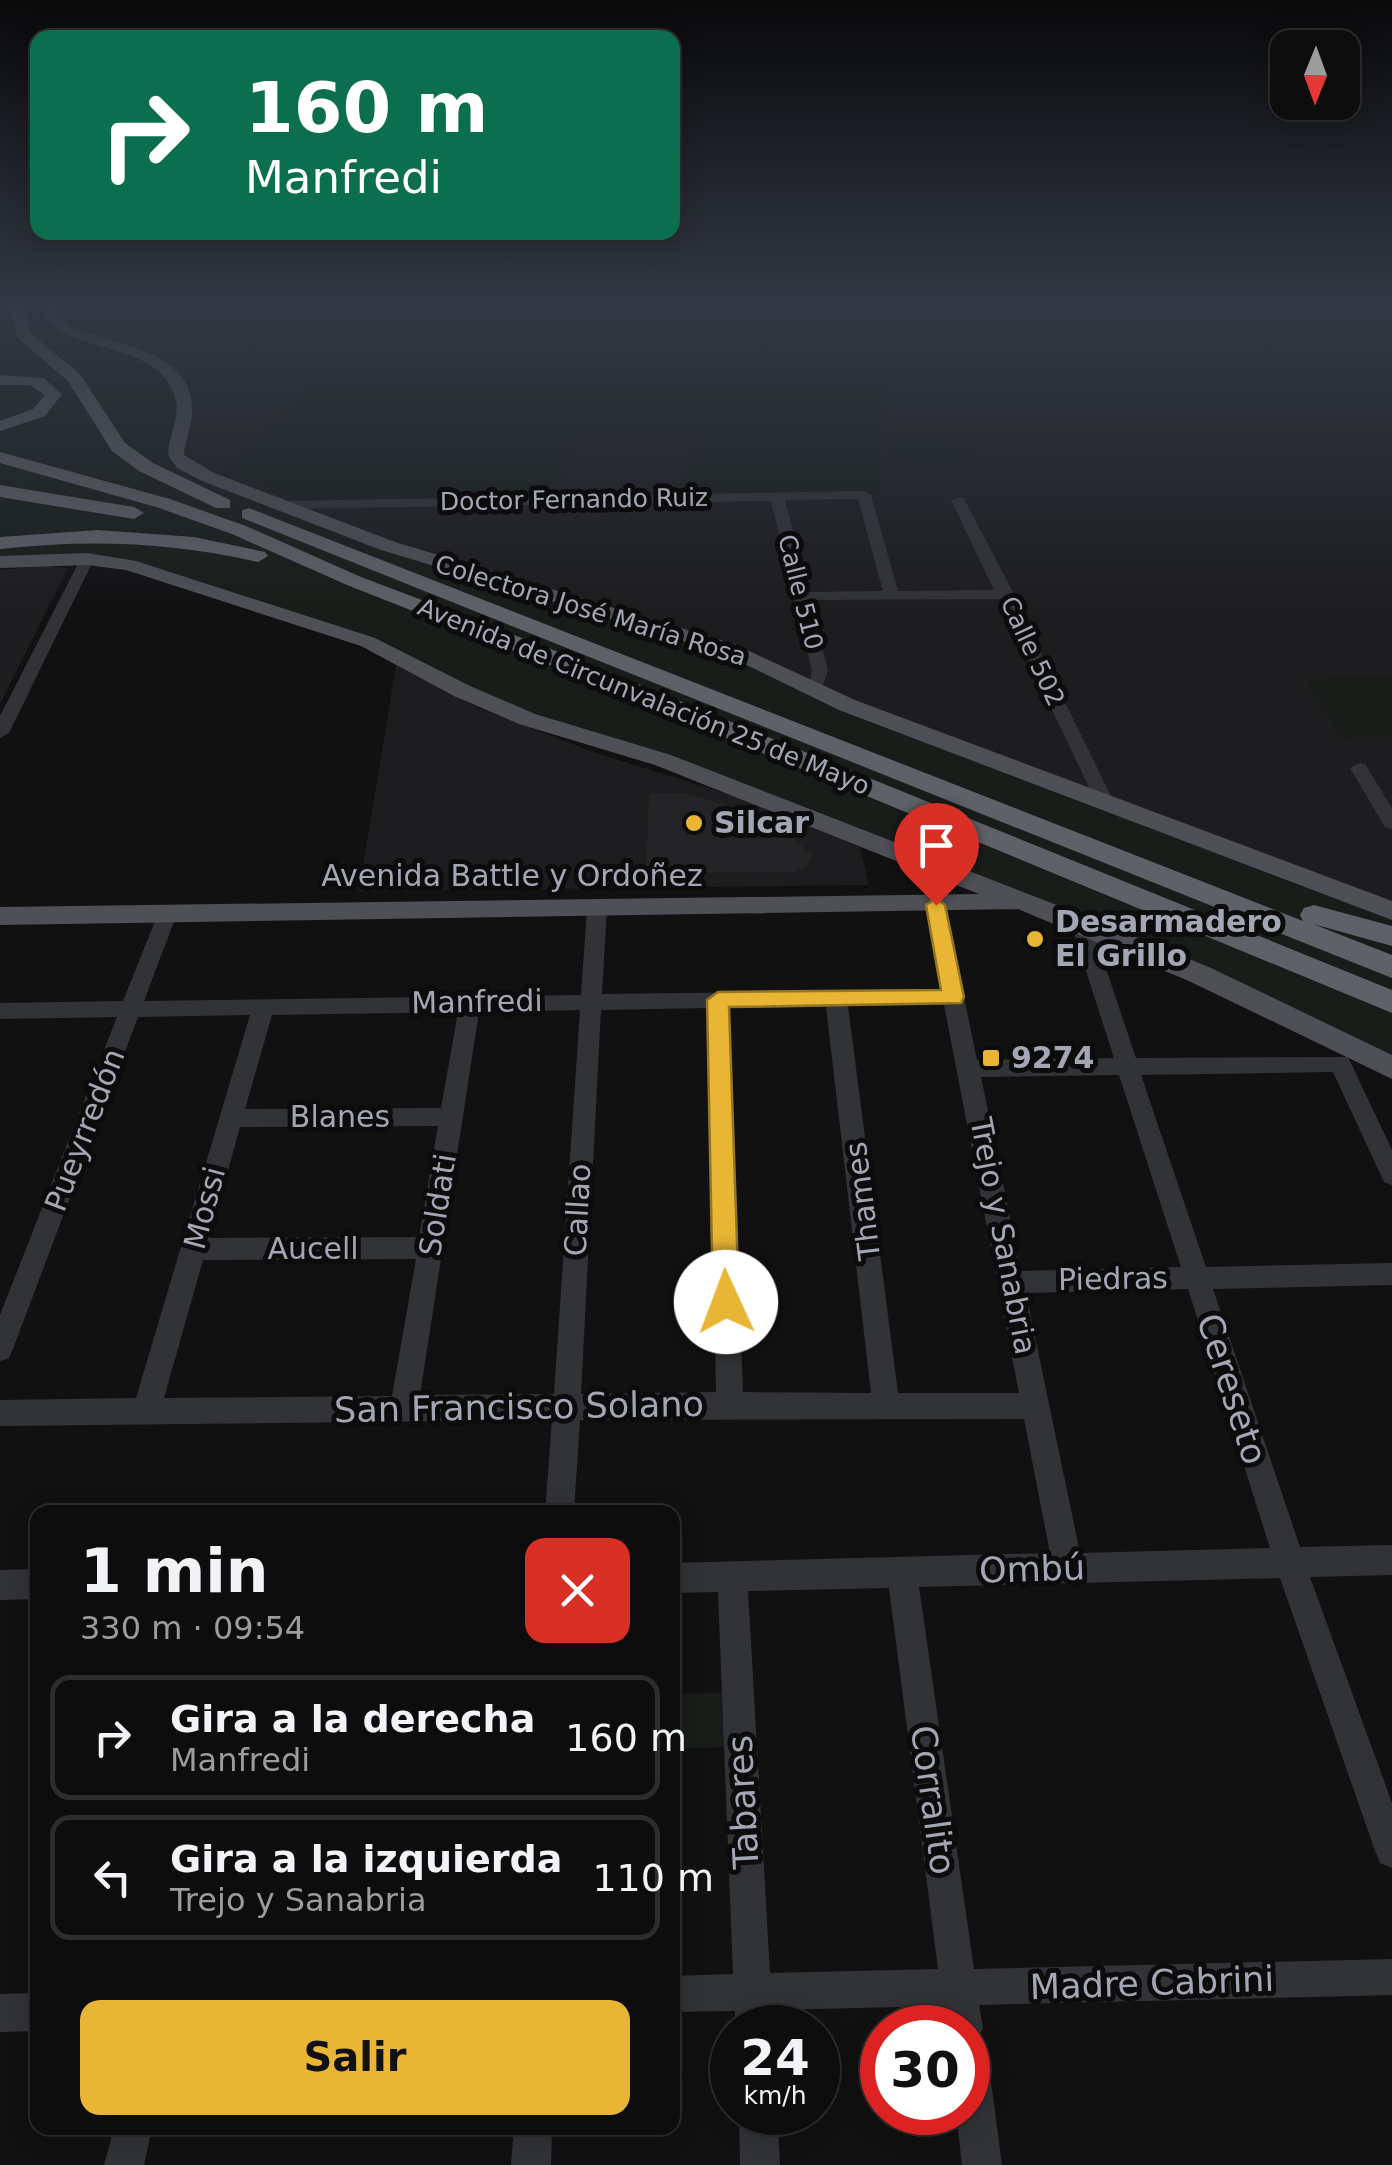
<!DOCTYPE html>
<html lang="es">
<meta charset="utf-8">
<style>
body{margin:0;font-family:"DejaVu Sans",sans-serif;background:#161617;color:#f1f3f6;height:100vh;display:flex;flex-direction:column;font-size:38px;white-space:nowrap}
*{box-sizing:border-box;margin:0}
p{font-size:32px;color:#9a9c9e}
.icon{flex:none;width:55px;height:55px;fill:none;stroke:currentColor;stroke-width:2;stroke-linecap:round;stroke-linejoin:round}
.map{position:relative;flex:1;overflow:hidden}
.sheet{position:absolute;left:30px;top:1505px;width:650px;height:630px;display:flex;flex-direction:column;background:#0d0d0e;border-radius:20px;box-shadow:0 5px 25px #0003,0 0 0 2px #2d2d2e}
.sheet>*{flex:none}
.guide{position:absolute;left:30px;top:30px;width:650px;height:210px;border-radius:20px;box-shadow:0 5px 25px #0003,0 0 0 2px #2d2d2e;background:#0b6e4f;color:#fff;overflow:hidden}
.needle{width:65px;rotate:181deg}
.tools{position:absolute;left:1270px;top:30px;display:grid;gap:20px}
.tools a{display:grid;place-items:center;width:90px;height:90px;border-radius:20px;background:#0d0d0e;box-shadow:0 5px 25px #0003,0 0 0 2px #2d2d2e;font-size:50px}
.speed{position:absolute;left:710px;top:2005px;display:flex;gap:20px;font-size:50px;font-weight:700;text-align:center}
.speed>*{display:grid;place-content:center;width:130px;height:130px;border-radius:50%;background:#0d0d0e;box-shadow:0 5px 25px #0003,0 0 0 2px #2d2d2e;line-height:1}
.speed small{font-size:25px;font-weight:400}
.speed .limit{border:15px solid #d22;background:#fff;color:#111}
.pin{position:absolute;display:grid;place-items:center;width:85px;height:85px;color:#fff;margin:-102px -42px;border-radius:50% 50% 50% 0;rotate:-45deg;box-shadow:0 0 10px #0007}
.pin .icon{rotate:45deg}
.me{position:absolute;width:110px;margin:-55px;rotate:358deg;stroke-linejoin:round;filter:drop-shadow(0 0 8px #0008)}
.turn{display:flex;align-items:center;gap:35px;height:210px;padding:0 50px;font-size:45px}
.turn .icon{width:130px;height:130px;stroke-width:2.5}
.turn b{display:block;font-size:70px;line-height:85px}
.round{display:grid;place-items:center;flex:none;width:105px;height:105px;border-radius:20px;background:#161617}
.summary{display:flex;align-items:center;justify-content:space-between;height:170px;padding:0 50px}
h1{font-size:60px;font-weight:600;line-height:75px}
.cta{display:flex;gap:20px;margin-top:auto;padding:20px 50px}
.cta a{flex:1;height:115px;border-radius:20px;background:#e8b634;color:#111;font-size:40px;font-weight:600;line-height:115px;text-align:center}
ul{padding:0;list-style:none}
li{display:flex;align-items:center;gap:30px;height:125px;margin:0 20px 15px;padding:0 30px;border:5px solid #2d2d2e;border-radius:20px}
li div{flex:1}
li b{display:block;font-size:38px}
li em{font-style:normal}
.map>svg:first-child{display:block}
</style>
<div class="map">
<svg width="1392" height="2165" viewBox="0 0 1392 2165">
<rect width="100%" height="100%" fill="#111112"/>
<g fill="#1d1d1f">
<path d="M 52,307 L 1392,307 L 1392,911 L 183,464 L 58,326 Z"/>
<path d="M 41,566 L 68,568 L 0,704 L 0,570 Z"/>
<path d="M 396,665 L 477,707 L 593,752 L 744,799 L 860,847 L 869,885 L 359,891 Z"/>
</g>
<g fill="#181d19">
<path d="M 0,307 L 52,307 L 58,326 L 145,357 L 178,387 L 183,464 L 388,546 L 619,614 L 797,679 L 1392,911 L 1392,1068 L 1201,975 L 604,745 L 368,642 L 129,565 L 0,562 Z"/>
<path d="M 883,380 L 880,492 L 681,495 L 693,437 L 576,439 L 555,496 L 295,500 L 219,473 L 313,383 Z"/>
<path d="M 890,438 L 972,441 L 975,466 L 891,463 Z"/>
<path d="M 1392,677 L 1392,737 L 1342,738 L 1304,678 Z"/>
<path d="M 727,1693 L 729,1747 L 673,1749 L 672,1694 Z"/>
</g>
<path fill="#242426" d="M 685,793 L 740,809 L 742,837 L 793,838 L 812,856 L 808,865 L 796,872 L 646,873 L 649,794 Z"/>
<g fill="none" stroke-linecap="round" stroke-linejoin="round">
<g fill="#323337" fill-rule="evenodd">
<path d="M 864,491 L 871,495 L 898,591 L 994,590 L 951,500 L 963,497 L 1014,594 L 1013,597 L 1115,804 L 1112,808 L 1100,808 L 1097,804 L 999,599 L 810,600 L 828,670 L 821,691 L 809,691 L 812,670 L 771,501 L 284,509 L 277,505 L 284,501 ZM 858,499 L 883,591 L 808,592 L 785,500 Z"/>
<path d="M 82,556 L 94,559 L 9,733 L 0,738 L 0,716 Z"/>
<path d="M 1359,763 L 1365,764 L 1392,808 L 1392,829 L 1385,827 L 1350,768 Z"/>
<path d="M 935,898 L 945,905 L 977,1060 L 1114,1058 L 1071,924 L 1081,917 L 1091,924 L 1136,1058 L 1348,1057 L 1392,1150 L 1392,1185 L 1384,1182 L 1333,1072 L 1141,1075 L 1206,1267 L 1392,1263 L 1392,1285 L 1213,1289 L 1300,1547 L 1392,1545 L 1392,1575 L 1310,1577 L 1392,1803 L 1392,1868 L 1380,1863 L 1375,1851 L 1280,1578 L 919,1587 L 974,1969 L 1392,1959 L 1392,1995 L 979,2005 L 983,2028 L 979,2037 L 987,2051 L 1002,2165 L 962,2165 L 956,2112 L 968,2112 L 968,2028 L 945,2028 L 942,2006 L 772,2010 L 773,2028 L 735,2028 L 735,2011 L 672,2012 L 672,1976 L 733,1974 L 718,1592 L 672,1593 L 672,1563 L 1050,1553 L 1024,1419 L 580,1420 L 574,1512 L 545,1512 L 552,1420 L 0,1426 L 0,1400 L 136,1398 L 250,1015 L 138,1017 L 13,1349 L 9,1358 L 0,1361 L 0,1315 L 117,1017 L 0,1019 L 0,1003 L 123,1001 L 161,906 L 175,906 L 178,911 L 144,1001 L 581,995 L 587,908 L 597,901 L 607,908 L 602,994 L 941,990 L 925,905 ZM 944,1005 L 1019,1393 L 898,1393 L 848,1006 ZM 826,1007 L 871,1393 L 743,1392 L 729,1008 ZM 708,1008 L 716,1392 L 581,1394 L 601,1010 ZM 580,1010 L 554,1394 L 420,1395 L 479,1012 ZM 458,1012 L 441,1108 L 245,1109 L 272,1015 ZM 1119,1075 L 1181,1267 L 1021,1271 L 981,1077 ZM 438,1126 L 419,1237 L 209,1238 L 240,1127 ZM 416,1259 L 392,1396 L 164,1398 L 203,1260 ZM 1188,1289 L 1270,1548 L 1080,1553 L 1026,1293 ZM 889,1588 L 938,1969 L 770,1973 L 748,1591 Z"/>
<path d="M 38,1569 L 38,1599 L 0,1600 L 0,1570 Z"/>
<path d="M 38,1993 L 38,2031 L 0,2032 L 0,1994 Z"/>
<path d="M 739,2112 L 777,2112 L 780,2165 L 740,2165 Z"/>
<path d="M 114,2128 L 152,2128 L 144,2165 L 104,2165 Z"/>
<path d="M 514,2128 L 552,2128 L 551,2165 L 511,2165 Z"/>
</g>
<g fill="#4e5056" fill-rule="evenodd">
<path d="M 45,307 L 59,307 L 58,317 L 71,327 C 111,345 191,349 192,408 C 193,424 185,439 184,455 L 214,473 L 395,542 L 734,644 L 855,700 L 1392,901 L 1392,920 L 839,710 L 720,652 L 381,550 L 202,481 L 177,468 L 168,455 C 168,437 180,419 176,401 C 164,342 79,356 44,318 Z"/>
<path d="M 87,553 L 136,561 L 375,638 L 470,686 L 535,714 L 671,755 L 1090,918 L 1211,968 L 1392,1055 L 1392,1079 L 1191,982 L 1018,909 L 0,925 L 0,907 L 979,894 L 655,765 L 519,724 L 454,696 L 361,646 L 126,570 L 87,565 L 0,568 L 0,556 Z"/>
</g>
<g fill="#5f6168" fill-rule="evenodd">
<path d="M 9,307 L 24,307 L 30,333 L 80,374 L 125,443 L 153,463 L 230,500 L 230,508 L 216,508 L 139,471 L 112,451 L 68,381 L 18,338 Z"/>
<path d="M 0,375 L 43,378 L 62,394 L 45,416 L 0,431 L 0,421 L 33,409 L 45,395 L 30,385 L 0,385 Z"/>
<path d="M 0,452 L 170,499 L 246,526 L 361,577 L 561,653 L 1392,990 L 1392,1013 L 545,663 L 347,585 L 232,534 L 156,507 L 0,463 Z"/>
<path d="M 0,485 L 134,507 L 144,513 L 134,519 L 0,497 Z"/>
<path d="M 249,508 L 1303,921 L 1300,915 L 1304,908 L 1314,905 L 1392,926 L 1392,946 L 1313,924 L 1392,955 L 1392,978 L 242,518 L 242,510 Z"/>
<path d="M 98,530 L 194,537 L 265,552 L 268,556 L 258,562 C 172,542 88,539 0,549 L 0,537 Z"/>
</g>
</g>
<linearGradient id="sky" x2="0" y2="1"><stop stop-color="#09090a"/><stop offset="0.5" stop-color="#323844"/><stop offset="1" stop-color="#323844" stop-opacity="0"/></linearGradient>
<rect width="1392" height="611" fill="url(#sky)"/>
<path fill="#e8b634" stroke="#977622" stroke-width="2.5" d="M 936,898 L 945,905 L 964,997 L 961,1003 L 729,1007 L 739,1302 L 735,1310 L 726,1313 L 717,1310 L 713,1302 L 707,1000 L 718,992 L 941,990 L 926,905 Z"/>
<g fill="#e8b634" stroke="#0c0c0d" stroke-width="4">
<circle cx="694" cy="823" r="10"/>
<circle cx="1035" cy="939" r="10"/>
<rect x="981" y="1048" width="20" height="20" rx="5"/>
</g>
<g text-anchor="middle" stroke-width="10" stroke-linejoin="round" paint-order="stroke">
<g font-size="25" fill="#a3a7b3" stroke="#0c0c0d">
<text transform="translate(574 499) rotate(-1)" y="9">Doctor Fernando Ruiz</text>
<text transform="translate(801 592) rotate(76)" y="9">Calle 510</text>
<text transform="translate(591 610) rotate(17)" y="9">Colectora José María Rosa</text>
<text transform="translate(1033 651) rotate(65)" y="9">Calle 502</text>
<text transform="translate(644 696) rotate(22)" y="9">Avenida de Circunvalación 25 de Mayo</text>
</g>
<g font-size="30" font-weight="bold" fill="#a3a7b3" stroke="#0c0c0d" text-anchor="start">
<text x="714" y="833">Silcar</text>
<text x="1055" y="932">Desarmadero<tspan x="1055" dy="34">El Grillo</tspan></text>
<text x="1011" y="1068">9274</text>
</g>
<g font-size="30" fill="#a3a7b3" stroke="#0c0c0d">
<text x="512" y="886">Avenida Battle y Ordoñez</text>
<text transform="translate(477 1002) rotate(-1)" y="10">Manfredi</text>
<text x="340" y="1127">Blanes</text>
<text transform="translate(85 1130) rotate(-69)" y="10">Pueyrredón</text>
<text transform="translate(863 1201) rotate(-97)" y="10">Thames</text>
<text transform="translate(438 1205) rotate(-81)" y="10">Soldati</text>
<text transform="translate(205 1208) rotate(-75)" y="10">Mossi</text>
<text transform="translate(578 1210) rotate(-87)" y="10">Callao</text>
<text transform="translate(1003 1236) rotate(79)" y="10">Trejo y Sanabria</text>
<text x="313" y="1259">Aucell</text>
<text transform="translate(1113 1279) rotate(-1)" y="10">Piedras</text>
</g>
<g font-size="35" fill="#a3a7b3" stroke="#0c0c0d">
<text transform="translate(1232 1389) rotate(72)" y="12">Cereseto</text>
<text transform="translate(519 1407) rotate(-1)" y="12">San Francisco Solano</text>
<text transform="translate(1032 1569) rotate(-2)" y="12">Ombú</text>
<text transform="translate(933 1800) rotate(82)" y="12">Corralito</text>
<text transform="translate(743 1802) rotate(-93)" y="12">Tabares</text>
<text transform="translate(1152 1983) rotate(-2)" y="12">Madre Cabrini</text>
</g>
</g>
</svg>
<div class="tools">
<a><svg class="needle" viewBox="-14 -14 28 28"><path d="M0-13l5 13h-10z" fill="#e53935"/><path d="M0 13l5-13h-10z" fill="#9a9c9e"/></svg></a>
</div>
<div class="speed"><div>24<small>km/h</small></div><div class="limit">30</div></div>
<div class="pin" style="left:936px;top:905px;background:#d93025"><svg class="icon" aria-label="arrive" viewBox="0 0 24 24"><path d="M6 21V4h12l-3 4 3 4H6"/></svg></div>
<svg class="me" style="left:726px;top:1302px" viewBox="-20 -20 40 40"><circle r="19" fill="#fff"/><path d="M0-13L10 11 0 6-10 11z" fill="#e8b634"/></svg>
<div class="guide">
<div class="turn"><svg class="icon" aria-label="right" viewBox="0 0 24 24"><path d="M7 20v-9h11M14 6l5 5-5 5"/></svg><div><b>160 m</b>Manfredi</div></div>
</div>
<section class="sheet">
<div class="summary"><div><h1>1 min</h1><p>330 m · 09:54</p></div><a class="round" style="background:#d93025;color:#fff"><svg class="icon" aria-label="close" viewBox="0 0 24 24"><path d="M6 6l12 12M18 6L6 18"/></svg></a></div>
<ul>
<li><svg class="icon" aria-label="right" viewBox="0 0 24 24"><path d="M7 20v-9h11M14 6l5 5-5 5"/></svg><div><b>Gira a la derecha</b><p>Manfredi</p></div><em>160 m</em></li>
<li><svg class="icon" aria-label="left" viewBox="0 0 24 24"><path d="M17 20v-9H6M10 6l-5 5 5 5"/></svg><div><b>Gira a la izquierda</b><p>Trejo y Sanabria</p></div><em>110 m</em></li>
</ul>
<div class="cta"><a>Salir</a></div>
</section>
</div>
